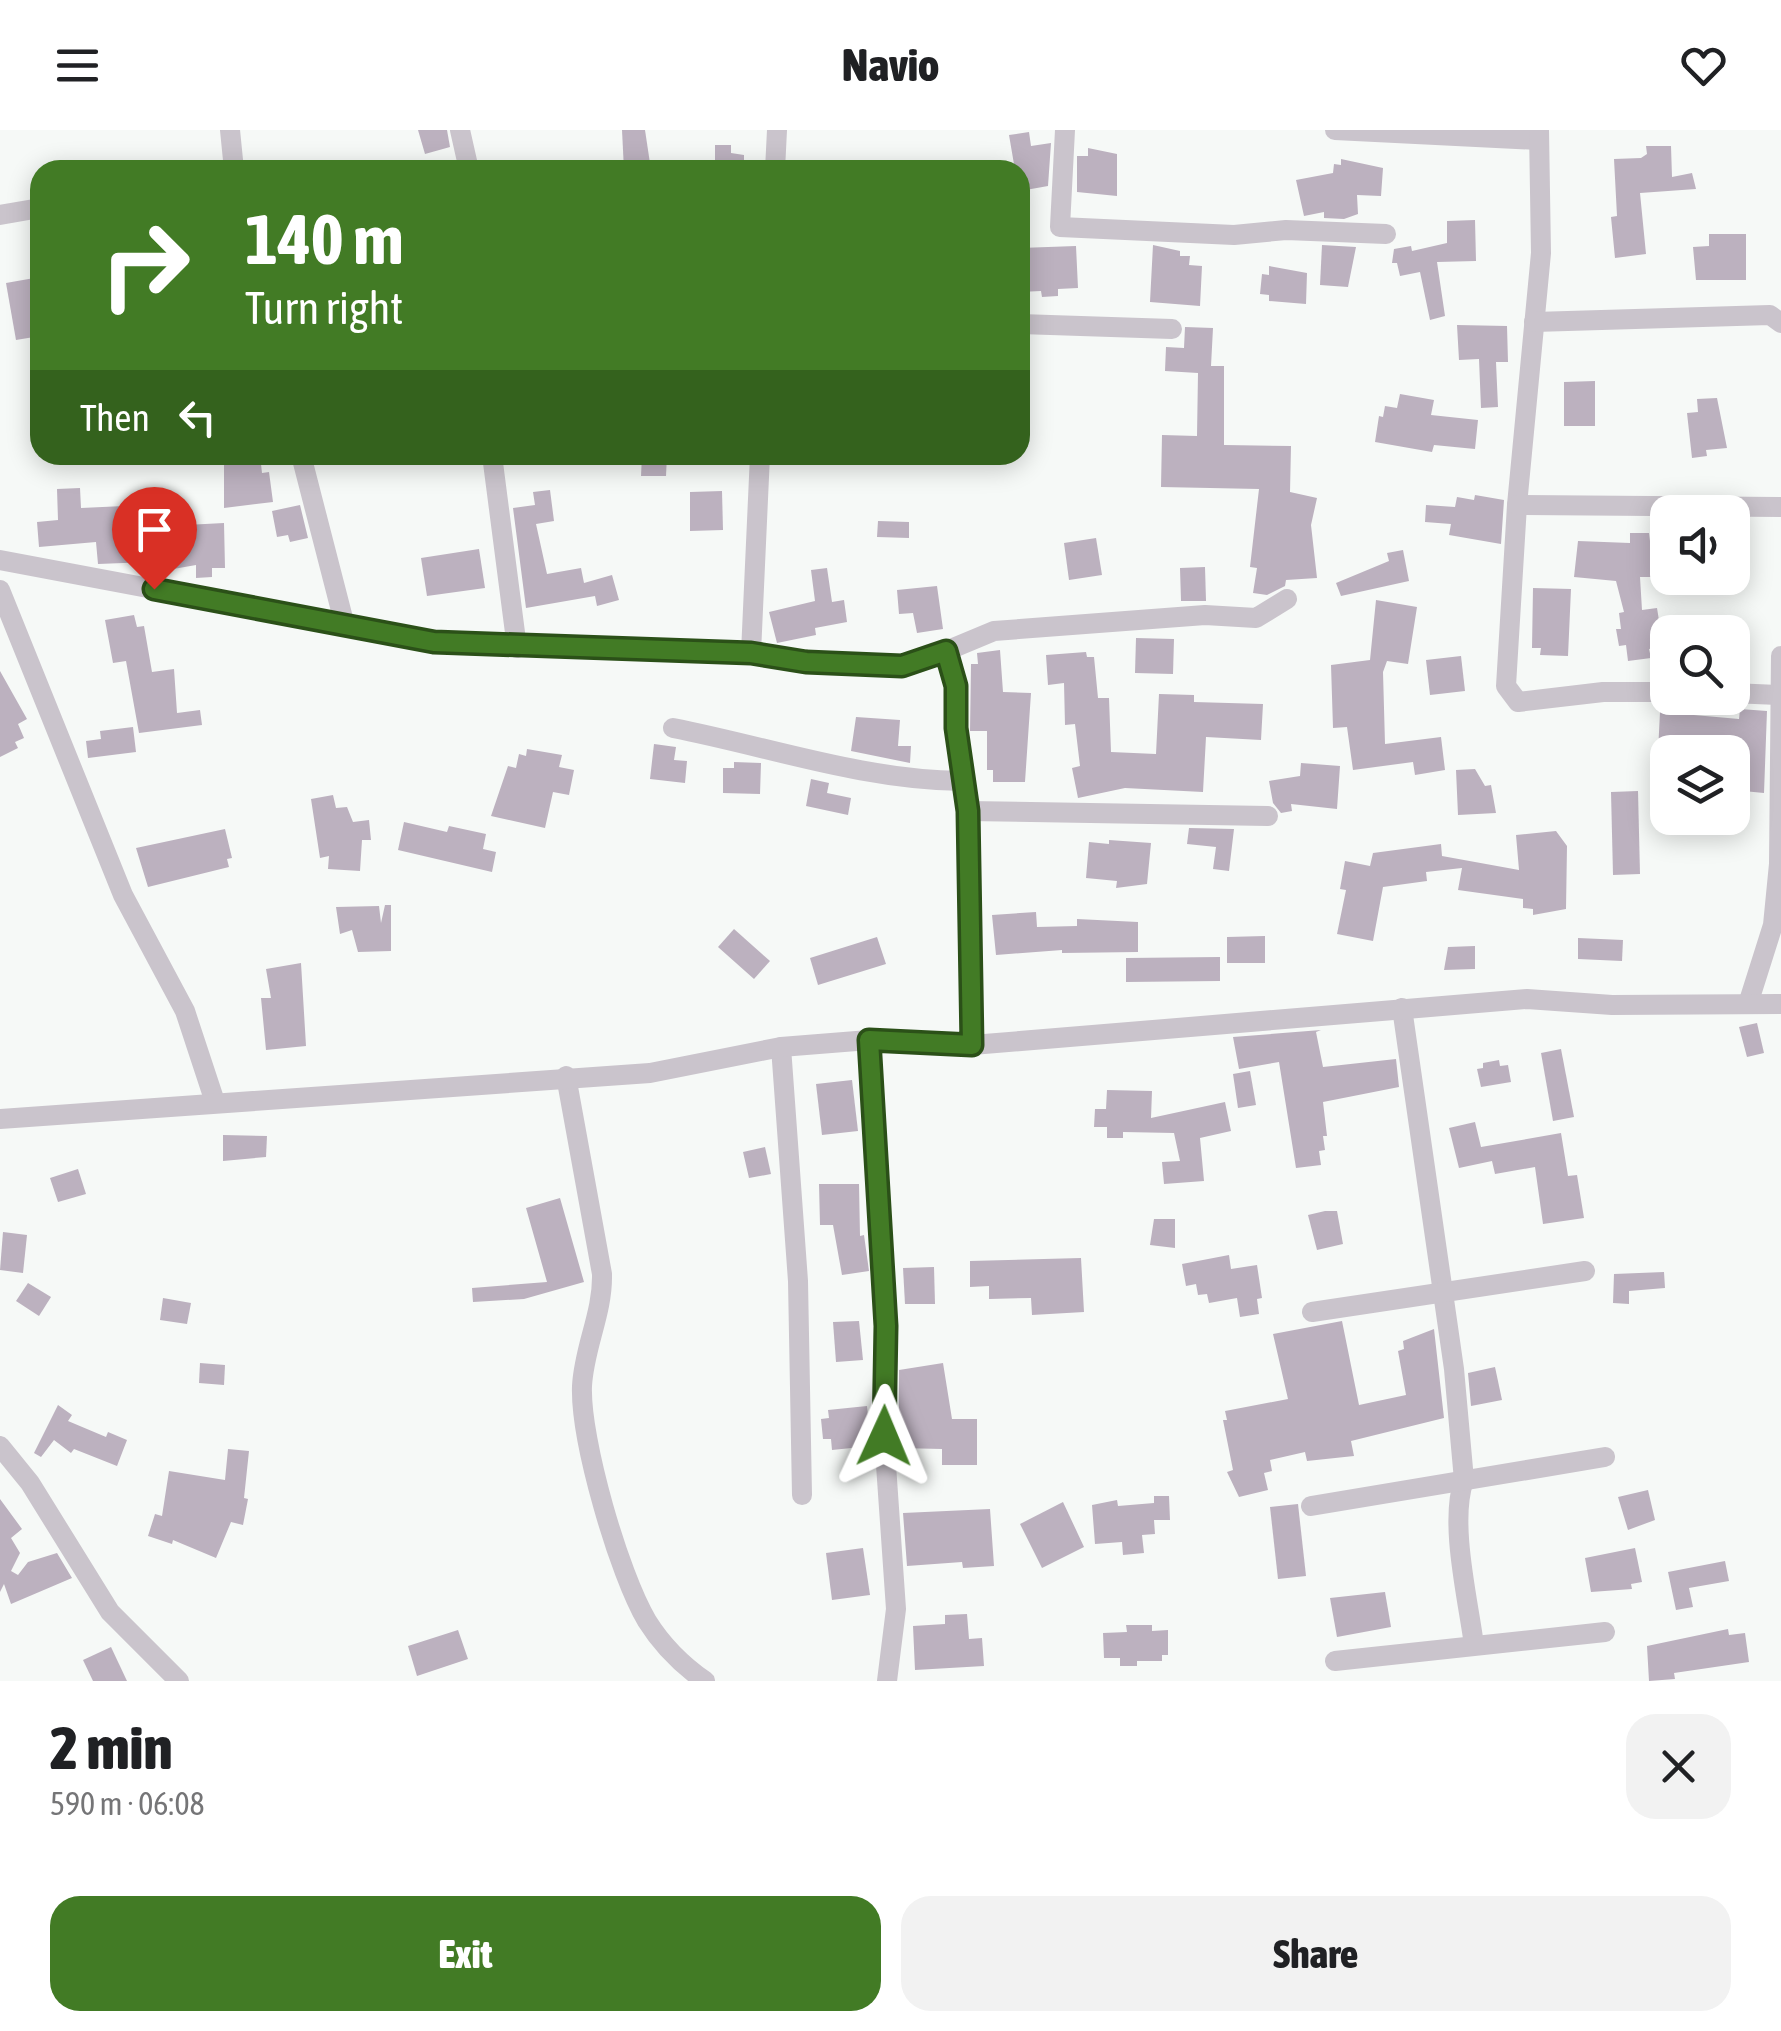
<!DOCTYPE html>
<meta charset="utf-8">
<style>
body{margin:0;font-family:"Asap Condensed",sans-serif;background:#f2f2f2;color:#202124;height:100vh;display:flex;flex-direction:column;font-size:38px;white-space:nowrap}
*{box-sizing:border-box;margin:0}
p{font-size:32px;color:#757577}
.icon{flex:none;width:55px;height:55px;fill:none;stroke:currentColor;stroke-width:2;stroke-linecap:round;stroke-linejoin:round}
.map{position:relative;height:1551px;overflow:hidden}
.panel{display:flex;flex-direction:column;background:#fff;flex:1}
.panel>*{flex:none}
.hud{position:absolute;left:30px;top:30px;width:1000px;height:305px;border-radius:30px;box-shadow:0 5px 25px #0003;background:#427b25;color:#fff;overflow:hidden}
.buttons{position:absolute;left:1650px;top:365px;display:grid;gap:20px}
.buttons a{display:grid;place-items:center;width:100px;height:100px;border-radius:20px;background:#fff;box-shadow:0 5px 25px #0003;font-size:50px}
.pin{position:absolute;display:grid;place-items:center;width:85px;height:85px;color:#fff;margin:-102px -42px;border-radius:50% 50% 50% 0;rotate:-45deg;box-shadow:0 0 10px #0007}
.pin .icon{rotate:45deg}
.me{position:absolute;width:110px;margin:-55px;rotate:1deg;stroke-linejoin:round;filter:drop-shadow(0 0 8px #0008)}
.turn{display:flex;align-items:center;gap:35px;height:210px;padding:0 50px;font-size:45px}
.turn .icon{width:130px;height:130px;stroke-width:2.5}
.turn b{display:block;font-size:70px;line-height:85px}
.then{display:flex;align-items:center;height:95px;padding:0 50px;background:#0003;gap:20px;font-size:38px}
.round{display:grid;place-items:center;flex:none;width:105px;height:105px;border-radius:30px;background:#f2f2f2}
.head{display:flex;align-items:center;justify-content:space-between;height:170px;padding:0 50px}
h1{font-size:60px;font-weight:800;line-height:75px}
.button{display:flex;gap:20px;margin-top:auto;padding:20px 50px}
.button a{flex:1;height:115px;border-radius:30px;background:#427b25;color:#fff;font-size:40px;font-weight:800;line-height:115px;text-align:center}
.button a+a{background:#f2f2f2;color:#202124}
header{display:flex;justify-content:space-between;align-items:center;height:130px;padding:0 50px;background:#fff;font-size:45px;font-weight:800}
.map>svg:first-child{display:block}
</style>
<header><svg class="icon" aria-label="menu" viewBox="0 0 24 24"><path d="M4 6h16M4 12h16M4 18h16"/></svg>Navio<svg class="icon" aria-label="heart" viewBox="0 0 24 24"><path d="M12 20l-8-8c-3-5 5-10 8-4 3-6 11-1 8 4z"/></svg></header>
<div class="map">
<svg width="1781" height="1551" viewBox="0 0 1781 1551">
<rect width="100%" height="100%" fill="#f6f9f7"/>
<g fill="#bcb1bf">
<path d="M 418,0 L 447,0 L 450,17 L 425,24 Z"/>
<path d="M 622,0 L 645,0 L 651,40 L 624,40 Z"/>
<path d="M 1029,2 L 1031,16 L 1051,13 L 1048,56 L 1020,61 L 1020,40 L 1015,40 L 1009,5 Z"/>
<path d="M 715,15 L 731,15 L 731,23 L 744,25 L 744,40 L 715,40 Z"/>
<path d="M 1646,16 L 1671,16 L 1672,47 L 1692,43 L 1696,59 L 1640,63 L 1646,124 L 1615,128 L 1611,87 L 1617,86 L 1614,29 L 1641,28 L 1647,24 Z"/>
<path d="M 1088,18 L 1117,24 L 1117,66 L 1077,62 L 1077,26 L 1088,26 Z"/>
<path d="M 1341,29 L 1383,38 L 1381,66 L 1357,65 L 1358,84 L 1344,89 L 1324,88 L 1324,82 L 1304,86 L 1296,50 L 1333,43 L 1334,34 L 1341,35 Z"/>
<path d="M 1475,90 L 1476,131 L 1437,132 L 1445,186 L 1430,190 L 1420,142 L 1400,146 L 1397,133 L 1392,133 L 1394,119 L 1411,116 L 1412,121 L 1447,113 L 1447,91 Z"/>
<path d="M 1709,104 L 1746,104 L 1746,150 L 1696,150 L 1693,117 L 1709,116 Z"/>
<path d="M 1153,115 L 1180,121 L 1180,126 L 1190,126 L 1189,135 L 1202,136 L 1200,176 L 1150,172 Z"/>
<path d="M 1322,115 L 1356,117 L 1348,157 L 1320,155 Z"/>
<path d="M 1076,116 L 1078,158 L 1058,159 L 1058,166 L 1042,167 L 1041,161 L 1020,162 L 1020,118 Z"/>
<path d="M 1269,136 L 1307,143 L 1306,174 L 1269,171 L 1269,165 L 1260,164 L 1262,144 L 1269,145 Z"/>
<path d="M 40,147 L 40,206 L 16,210 L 6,153 Z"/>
<path d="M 1457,195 L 1507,196 L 1508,232 L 1496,232 L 1498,277 L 1481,278 L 1479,229 L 1459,230 Z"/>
<path d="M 1185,197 L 1213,198 L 1211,236 L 1224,236 L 1224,315 L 1291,316 L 1290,362 L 1317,368 L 1311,395 L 1317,448 L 1286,450 L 1285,456 L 1267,465 L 1253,463 L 1257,438 L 1250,437 L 1259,359 L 1161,357 L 1162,305 L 1197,306 L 1198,243 L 1165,241 L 1166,217 L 1184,218 Z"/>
<path d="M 1595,251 L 1595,296 L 1564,296 L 1564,252 Z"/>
<path d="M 1400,264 L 1434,270 L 1431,285 L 1478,290 L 1475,319 L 1434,315 L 1432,322 L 1375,312 L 1379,286 L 1383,287 L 1385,276 L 1397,278 Z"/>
<path d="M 1717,268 L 1727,318 L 1706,320 L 1707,326 L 1692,328 L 1687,283 L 1698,282 L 1697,269 Z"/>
<path d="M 224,325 L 260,325 L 262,343 L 269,342 L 273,372 L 224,378 Z"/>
<path d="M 642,325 L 667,325 L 666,346 L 641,346 Z"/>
<path d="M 80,358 L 81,378 L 124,376 L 125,391 L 133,391 L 134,408 L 186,399 L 186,395 L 224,393 L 225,438 L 212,438 L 212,447 L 196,448 L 196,435 L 162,441 L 161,434 L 149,432 L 98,434 L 96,412 L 39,417 L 37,392 L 58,390 L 57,359 Z"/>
<path d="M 550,360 L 554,391 L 536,394 L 547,444 L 581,438 L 584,453 L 612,445 L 619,470 L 597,476 L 595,466 L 526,478 L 513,378 L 535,375 L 533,362 Z"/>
<path d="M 722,361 L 723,400 L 690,401 L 690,362 Z"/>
<path d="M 1475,365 L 1504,370 L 1501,414 L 1449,405 L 1451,394 L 1425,392 L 1426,375 L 1455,377 L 1457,367 L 1474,370 Z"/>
<path d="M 300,375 L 308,408 L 290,412 L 288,405 L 277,407 L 272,381 Z"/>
<path d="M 878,391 L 909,392 L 909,408 L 877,407 Z"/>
<path d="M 1630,403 L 1649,403 L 1650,411 L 1660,410 L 1660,422 L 1668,422 L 1668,447 L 1640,447 L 1642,480 L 1657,478 L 1661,503 L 1654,504 L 1656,518 L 1649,519 L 1651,528 L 1628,531 L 1626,515 L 1619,516 L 1616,499 L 1621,499 L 1619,483 L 1624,482 L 1616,451 L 1574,447 L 1578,411 L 1630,413 Z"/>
<path d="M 1096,408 L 1102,445 L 1069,450 L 1064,413 Z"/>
<path d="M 479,419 L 485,458 L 427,466 L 421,428 Z"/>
<path d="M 1403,420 L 1409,451 L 1341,466 L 1336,453 L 1389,431 L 1387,423 Z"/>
<path d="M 1205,437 L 1206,471 L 1181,471 L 1180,438 Z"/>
<path d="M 827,438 L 832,472 L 844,470 L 847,492 L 815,498 L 816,505 L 777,513 L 769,482 L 815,471 L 811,440 Z"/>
<path d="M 937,456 L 943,499 L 917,503 L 913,483 L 899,484 L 897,460 Z"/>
<path d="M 1533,458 L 1571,459 L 1568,526 L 1540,525 L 1541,518 L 1532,518 Z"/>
<path d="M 1376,470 L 1417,477 L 1408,534 L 1387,531 L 1383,542 L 1385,614 L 1441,607 L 1445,640 L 1415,645 L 1413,632 L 1353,640 L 1347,597 L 1333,598 L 1331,535 L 1370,530 Z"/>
<path d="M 134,485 L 137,497 L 144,496 L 152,542 L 174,539 L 177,583 L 200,580 L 202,595 L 139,603 L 126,531 L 113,533 L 105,490 Z"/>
<path d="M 1136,508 L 1174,509 L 1173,544 L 1135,543 Z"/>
<path d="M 1000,520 L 1003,562 L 1031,563 L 1025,652 L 993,652 L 993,640 L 987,640 L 987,601 L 970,601 L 971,534 L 978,534 L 977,523 Z"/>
<path d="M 1086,522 L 1087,527 L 1094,527 L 1098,568 L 1109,568 L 1111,622 L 1156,624 L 1159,564 L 1194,565 L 1194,572 L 1263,574 L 1261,610 L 1206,607 L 1203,662 L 1125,658 L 1078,668 L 1072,638 L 1080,636 L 1075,594 L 1065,595 L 1064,553 L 1048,555 L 1046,525 Z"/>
<path d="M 1461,526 L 1465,561 L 1430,565 L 1426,530 Z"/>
<path d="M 0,541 L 27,589 L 18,594 L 24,608 L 15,612 L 18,618 L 0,627 Z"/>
<path d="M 1740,579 L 1767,581 L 1764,663 L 1733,660 L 1736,622 L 1658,622 L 1660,582 L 1739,589 Z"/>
<path d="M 856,587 L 900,590 L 898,616 L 911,616 L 910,633 L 851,621 Z"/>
<path d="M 133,597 L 136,622 L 88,628 L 86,611 L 101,609 L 100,601 Z"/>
<path d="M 654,614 L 676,617 L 674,630 L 687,631 L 685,653 L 650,649 Z"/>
<path d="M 527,619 L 562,625 L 559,637 L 574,640 L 569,665 L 553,662 L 545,698 L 491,686 L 508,636 L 516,638 L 519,624 L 526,626 Z"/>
<path d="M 734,632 L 761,633 L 760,664 L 723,663 L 723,638 L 734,638 Z"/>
<path d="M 1301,633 L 1340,636 L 1337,679 L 1291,674 L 1292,681 L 1281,683 L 1273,673 L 1269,651 L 1300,646 Z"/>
<path d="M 1475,639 L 1485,656 L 1491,655 L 1496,683 L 1458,685 L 1456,640 Z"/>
<path d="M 811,649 L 829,653 L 827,663 L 851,668 L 848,685 L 806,676 Z"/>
<path d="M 1638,661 L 1640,744 L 1613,745 L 1611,662 Z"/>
<path d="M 333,665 L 336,678 L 347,677 L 353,692 L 369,690 L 371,710 L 362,710 L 360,741 L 328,739 L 329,726 L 320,728 L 311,669 Z"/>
<path d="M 404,692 L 447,702 L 449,696 L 486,704 L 483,719 L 496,722 L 492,742 L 398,720 Z"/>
<path d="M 1189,698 L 1234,699 L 1229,741 L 1213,739 L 1216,717 L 1187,714 Z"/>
<path d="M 225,699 L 232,728 L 227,729 L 229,737 L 148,757 L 136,718 Z"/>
<path d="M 1556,701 L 1567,716 L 1566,779 L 1533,785 L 1533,779 L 1523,778 L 1523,769 L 1458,760 L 1462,738 L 1426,742 L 1427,751 L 1383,757 L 1373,811 L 1337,804 L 1346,760 L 1340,759 L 1345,731 L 1370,736 L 1373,723 L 1441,714 L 1442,726 L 1519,740 L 1516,705 Z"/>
<path d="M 1109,710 L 1151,713 L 1147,754 L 1116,758 L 1117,751 L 1086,748 L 1089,712 L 1109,714 Z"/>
<path d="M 385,775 L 391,775 L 391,821 L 358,822 L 352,800 L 340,804 L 336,777 L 379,776 L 381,793 Z"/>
<path d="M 1036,782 L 1037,797 L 1077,796 L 1077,789 L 1138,792 L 1138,822 L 1062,823 L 1062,820 L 996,825 L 992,785 Z"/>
<path d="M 734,799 L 770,831 L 754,849 L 718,817 Z"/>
<path d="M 1265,806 L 1265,833 L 1227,833 L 1227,807 Z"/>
<path d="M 877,807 L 886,834 L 818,855 L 810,828 Z"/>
<path d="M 1578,808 L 1623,810 L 1622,831 L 1578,829 Z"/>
<path d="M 1475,816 L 1475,839 L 1444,840 L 1448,817 Z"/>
<path d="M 1220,827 L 1220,851 L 1126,852 L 1126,828 Z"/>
<path d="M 301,833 L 306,916 L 266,920 L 261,868 L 271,868 L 266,839 Z"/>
<path d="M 1757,893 L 1764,923 L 1747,927 L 1739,897 Z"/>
<path d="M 1321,900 L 1316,902 L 1323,937 L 1396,929 L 1399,957 L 1323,972 L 1327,1006 L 1323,1006 L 1325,1020 L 1319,1021 L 1321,1035 L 1296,1038 L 1279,932 L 1239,939 L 1233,907 Z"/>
<path d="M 1561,919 L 1574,987 L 1553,991 L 1541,923 Z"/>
<path d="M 1499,930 L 1500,936 L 1508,935 L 1511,952 L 1481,957 L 1477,939 L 1483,938 L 1483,933 Z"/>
<path d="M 1250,941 L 1256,975 L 1238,978 L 1233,944 Z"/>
<path d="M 852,950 L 858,1001 L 822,1005 L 816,954 Z"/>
<path d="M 1107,960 L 1152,961 L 1151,988 L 1225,972 L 1231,1001 L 1200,1008 L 1204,1051 L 1164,1054 L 1162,1032 L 1180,1031 L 1174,1003 L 1123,1002 L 1123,1008 L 1107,1008 L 1107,997 L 1094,997 L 1095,979 L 1106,979 Z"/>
<path d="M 1475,992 L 1481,1017 L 1561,1003 L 1568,1046 L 1577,1045 L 1584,1088 L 1543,1094 L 1535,1037 L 1495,1044 L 1492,1031 L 1459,1038 L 1449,998 Z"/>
<path d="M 223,1005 L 267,1006 L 266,1027 L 223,1031 Z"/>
<path d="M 765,1017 L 771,1044 L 749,1048 L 743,1022 Z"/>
<path d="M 78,1039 L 86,1064 L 58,1072 L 50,1048 Z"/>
<path d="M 819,1054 L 859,1054 L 860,1106 L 864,1105 L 869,1141 L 842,1145 L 833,1095 L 820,1095 Z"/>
<path d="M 560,1068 L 584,1152 L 524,1169 L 473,1172 L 472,1158 L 547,1152 L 526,1078 Z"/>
<path d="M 1325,1081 L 1337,1081 L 1343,1114 L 1317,1120 L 1308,1085 Z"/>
<path d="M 1154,1089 L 1175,1089 L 1175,1118 L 1150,1115 Z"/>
<path d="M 3,1102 L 27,1105 L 23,1143 L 0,1140 Z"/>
<path d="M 1229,1125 L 1231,1139 L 1257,1135 L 1262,1168 L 1257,1169 L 1259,1184 L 1240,1187 L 1237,1168 L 1209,1173 L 1207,1164 L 1198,1165 L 1196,1154 L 1186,1156 L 1182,1134 Z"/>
<path d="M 1081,1128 L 1084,1182 L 1032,1185 L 1031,1168 L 989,1169 L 989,1156 L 970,1157 L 970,1131 Z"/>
<path d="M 934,1137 L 935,1174 L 905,1174 L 903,1138 Z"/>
<path d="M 1664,1142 L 1665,1158 L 1629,1161 L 1629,1174 L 1613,1173 L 1614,1144 Z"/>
<path d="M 28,1153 L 51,1167 L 39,1186 L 16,1171 Z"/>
<path d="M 163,1168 L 191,1173 L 187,1194 L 160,1190 Z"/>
<path d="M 859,1191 L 863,1230 L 836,1232 L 833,1192 Z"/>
<path d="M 1342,1191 L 1359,1275 L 1406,1265 L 1398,1221 L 1404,1219 L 1403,1211 L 1434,1199 L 1444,1288 L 1351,1311 L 1354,1326 L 1307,1331 L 1305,1322 L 1270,1330 L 1272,1341 L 1264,1343 L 1268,1360 L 1239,1367 L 1227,1342 L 1233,1340 L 1223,1290 L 1227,1290 L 1225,1281 L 1288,1269 L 1273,1204 Z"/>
<path d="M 200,1233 L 225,1235 L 224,1255 L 199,1253 Z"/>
<path d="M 943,1233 L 952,1289 L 977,1289 L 977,1335 L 942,1335 L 942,1319 L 899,1318 L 899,1240 Z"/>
<path d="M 1495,1237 L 1502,1270 L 1471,1276 L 1468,1243 Z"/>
<path d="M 58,1275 L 72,1285 L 68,1291 L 106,1307 L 108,1302 L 127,1310 L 117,1336 L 74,1319 L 71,1323 L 54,1310 L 41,1327 L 34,1323 Z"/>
<path d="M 867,1276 L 871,1316 L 832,1320 L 831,1309 L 823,1309 L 821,1289 L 829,1288 L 828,1280 Z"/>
<path d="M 228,1319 L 249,1321 L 244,1368 L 248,1369 L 243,1395 L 231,1392 L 216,1428 L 173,1410 L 172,1414 L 148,1406 L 155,1384 L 162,1386 L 169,1341 L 225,1350 Z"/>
<path d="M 1648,1360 L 1655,1390 L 1628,1400 L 1618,1367 Z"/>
<path d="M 1154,1366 L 1169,1366 L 1170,1390 L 1154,1390 L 1155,1404 L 1142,1405 L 1144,1423 L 1123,1425 L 1122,1412 L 1095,1414 L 1092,1375 L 1117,1370 L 1118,1376 L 1154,1373 Z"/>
<path d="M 0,1369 L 22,1399 L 11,1408 L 20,1423 L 11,1441 L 18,1445 L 28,1432 L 57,1423 L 72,1448 L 11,1474 L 4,1454 L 0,1462 Z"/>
<path d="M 1063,1372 L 1084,1417 L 1042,1438 L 1020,1394 Z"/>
<path d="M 1298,1374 L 1306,1446 L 1278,1449 L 1270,1377 Z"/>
<path d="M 990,1379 L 994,1436 L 963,1438 L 962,1432 L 907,1436 L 903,1383 Z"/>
<path d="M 863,1418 L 870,1465 L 832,1470 L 826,1423 Z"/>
<path d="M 1635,1418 L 1642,1452 L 1631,1454 L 1632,1459 L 1591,1462 L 1585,1428 Z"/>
<path d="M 1725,1431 L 1729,1451 L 1689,1458 L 1693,1477 L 1676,1480 L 1668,1442 Z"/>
<path d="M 1385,1462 L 1391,1497 L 1337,1507 L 1330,1468 Z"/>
<path d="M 967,1484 L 969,1509 L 982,1508 L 984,1536 L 915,1540 L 913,1496 L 945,1494 L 945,1485 Z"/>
<path d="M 1126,1495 L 1152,1495 L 1152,1501 L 1168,1500 L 1168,1525 L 1162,1525 L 1162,1531 L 1137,1531 L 1137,1536 L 1120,1536 L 1120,1528 L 1104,1528 L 1103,1503 L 1127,1502 Z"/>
<path d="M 1728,1499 L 1729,1505 L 1745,1503 L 1749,1532 L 1674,1543 L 1675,1549 L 1649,1551 L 1647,1516 Z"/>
<path d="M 458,1500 L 468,1529 L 417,1546 L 408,1516 Z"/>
<path d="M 111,1517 L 127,1551 L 93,1551 L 83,1530 Z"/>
</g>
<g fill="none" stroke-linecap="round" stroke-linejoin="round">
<g stroke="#cac4cc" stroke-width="20">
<path d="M 230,0 L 234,40"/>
<path d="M 460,0 L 469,40"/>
<path d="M 1065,0 L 1060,97 L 1234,105 L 1286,100 L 1386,104"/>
<path d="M 1335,0 L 1538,10"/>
<path d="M 1539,0 L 1541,123 L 1517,375 L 1506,556 L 1518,572 L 1603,562 L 1668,562"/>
<path d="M 775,40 L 777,0"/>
<path d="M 0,85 L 40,78"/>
<path d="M 1534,192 L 1770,185 L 1781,193"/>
<path d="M 1020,194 L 1172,199"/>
<path d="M 301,325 L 345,496"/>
<path d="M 492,325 L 517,518"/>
<path d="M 1517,375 L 1781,377"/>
<path d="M 0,430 L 435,512 L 751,523 L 805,532 L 901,536 L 946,521 L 956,556 L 956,598 L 968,681 L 972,915"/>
<path d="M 0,460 L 123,765 L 185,881 L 215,972"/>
<path d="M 946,521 L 994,501 L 1205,485 L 1256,488 L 1287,469"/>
<path d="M 751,523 L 760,325"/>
<path d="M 1732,563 L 1778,565"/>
<path d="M 673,598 C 770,617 863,650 962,651"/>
<path d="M 968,681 L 1268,686"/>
<path d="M 1748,874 L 1773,795 L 1779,734 L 1781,526"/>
<path d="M 1402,878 L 1454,1239 L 1464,1350 C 1449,1392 1468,1469 1474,1515"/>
<path d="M 869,910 L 886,1196 L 884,1306 L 896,1479 L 887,1551"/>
<path d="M 781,917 L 798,1151 L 802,1365"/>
<path d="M 566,946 L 602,1144 C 603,1183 584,1217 582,1256 C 580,1310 619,1444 647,1491 C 662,1515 682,1535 705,1551"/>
<path d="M 0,989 L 650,943 L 781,917 L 869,910 L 972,915 L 1527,869 L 1612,875 L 1781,874"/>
<path d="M 1312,1182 L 1585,1141"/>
<path d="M 0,1316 L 30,1353 L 110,1482 L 179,1551"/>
<path d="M 1311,1376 L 1605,1327"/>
<path d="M 1335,1531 L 1605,1502"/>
</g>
</g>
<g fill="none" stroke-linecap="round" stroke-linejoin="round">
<defs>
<path id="route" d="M 154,459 L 434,512 L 751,523 L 806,532 L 902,536 L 946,521 L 956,556 L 956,598 L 968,681 L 972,915 L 869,910 L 886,1196 L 884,1306"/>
</defs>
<use href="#route" stroke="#2b5018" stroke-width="25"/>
<use href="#route" stroke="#427b25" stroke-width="18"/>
</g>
</svg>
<div class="buttons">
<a><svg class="icon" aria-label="sound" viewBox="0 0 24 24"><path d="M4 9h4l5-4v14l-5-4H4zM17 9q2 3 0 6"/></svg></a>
<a><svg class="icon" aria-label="search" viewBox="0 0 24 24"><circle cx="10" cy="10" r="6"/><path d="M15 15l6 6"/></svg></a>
<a><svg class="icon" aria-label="layers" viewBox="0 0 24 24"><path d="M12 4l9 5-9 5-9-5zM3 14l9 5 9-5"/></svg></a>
</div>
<div class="pin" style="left:154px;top:459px;background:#d93025"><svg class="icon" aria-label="arrive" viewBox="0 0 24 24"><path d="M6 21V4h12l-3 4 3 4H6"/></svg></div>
<svg class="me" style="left:884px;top:1306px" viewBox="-20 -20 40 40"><path d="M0-17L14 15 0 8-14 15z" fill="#427b25" stroke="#fff" stroke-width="4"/></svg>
<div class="hud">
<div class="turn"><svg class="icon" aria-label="right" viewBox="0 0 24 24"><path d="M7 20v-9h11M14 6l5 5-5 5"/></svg><div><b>140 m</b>Turn right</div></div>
<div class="then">Then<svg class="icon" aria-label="left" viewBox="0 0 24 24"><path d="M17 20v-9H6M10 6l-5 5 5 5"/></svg></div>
</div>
</div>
<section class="panel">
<div class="head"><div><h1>2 min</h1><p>590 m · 06:08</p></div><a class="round"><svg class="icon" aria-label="close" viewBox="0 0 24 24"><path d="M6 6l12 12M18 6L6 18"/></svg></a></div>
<div class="button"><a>Exit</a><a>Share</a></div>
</section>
